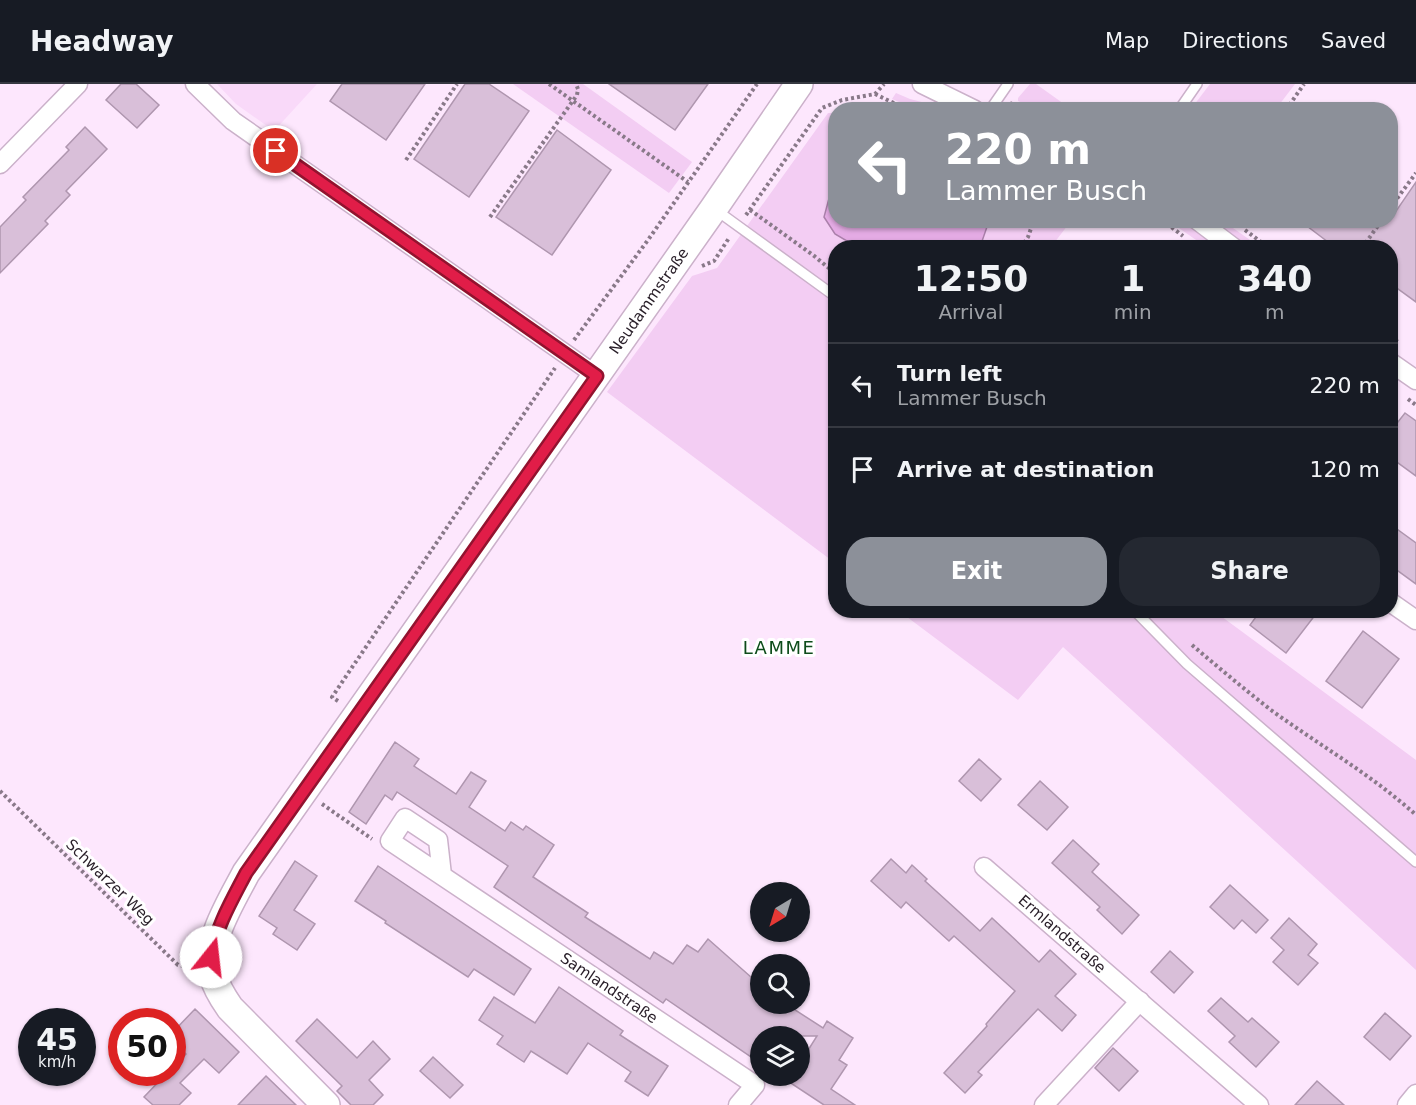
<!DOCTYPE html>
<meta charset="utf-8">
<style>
body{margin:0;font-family:"DejaVu Sans",sans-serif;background:#242831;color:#f1f3f6;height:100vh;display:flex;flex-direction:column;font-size:22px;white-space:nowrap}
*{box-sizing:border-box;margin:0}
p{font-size:20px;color:#9ea1a6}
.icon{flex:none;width:33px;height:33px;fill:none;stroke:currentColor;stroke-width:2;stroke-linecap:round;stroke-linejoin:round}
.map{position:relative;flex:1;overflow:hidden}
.details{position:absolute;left:828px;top:156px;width:570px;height:378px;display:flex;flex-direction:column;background:#171b24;border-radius:24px;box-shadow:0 2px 4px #0004}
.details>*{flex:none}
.top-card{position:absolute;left:828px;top:18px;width:570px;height:126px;border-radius:24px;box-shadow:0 2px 4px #0004;background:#8c9099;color:#fff;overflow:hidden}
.needle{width:39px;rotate:218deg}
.buttons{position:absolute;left:750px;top:798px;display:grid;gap:12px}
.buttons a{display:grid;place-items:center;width:60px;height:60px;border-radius:50%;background:#171b24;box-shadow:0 2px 4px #0004;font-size:30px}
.speed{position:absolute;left:18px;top:924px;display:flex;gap:12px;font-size:30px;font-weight:700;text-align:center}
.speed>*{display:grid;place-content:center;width:78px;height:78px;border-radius:50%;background:#171b24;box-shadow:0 2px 4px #0004;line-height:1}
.speed small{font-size:15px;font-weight:400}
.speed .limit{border:9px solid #d22;background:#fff;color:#111}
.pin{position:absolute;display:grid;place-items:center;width:51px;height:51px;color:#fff;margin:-26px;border:3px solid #fff;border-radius:50%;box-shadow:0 2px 6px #0007}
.me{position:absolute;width:66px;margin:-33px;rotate:16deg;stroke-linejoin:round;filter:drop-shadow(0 0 4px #0008)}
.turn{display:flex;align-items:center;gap:21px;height:126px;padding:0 18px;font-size:27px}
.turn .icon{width:78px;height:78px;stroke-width:2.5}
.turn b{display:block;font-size:42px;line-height:51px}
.eta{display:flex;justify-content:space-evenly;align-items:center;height:102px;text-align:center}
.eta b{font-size:36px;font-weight:800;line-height:42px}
.primary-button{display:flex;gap:12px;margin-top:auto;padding:12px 18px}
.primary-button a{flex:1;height:69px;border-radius:24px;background:#8c9099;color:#fff;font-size:24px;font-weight:800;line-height:69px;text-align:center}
.primary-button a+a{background:#242831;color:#f1f3f6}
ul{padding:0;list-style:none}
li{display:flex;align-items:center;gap:18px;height:84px;padding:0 18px;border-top:2px solid #363941}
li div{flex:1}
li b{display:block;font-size:22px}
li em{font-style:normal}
header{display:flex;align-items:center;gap:36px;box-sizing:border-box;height:84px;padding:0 30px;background:#171b24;border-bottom:2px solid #363941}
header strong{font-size:28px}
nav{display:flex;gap:33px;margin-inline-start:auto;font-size:21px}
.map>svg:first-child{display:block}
</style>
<header>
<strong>Headway</strong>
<nav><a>Map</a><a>Directions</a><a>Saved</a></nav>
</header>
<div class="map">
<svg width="1416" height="1021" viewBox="0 0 1416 1021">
<rect width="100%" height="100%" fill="#fde7fd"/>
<path fill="#f9d9f9" d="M 217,0 L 317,0 L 274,47 L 236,20 Z"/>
<g fill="#f3cdf3">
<path d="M 513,0 L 583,0 L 692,78 L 669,109 Z"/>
<path d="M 1030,0 L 1036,0 L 1071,25 L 1037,25 L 1018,17 L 1018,14 Z"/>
<path d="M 1210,0 L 1295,0 L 1276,25 L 1191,25 Z"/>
<path d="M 896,9 L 910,15 L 949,25 C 926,26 913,24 892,15 Z"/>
<path d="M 828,29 L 835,29 L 836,136 L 1071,137 L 1051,163 L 836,164 L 835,479 L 607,308 L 692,192 L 717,184 Z"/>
<path d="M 1169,137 L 1181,137 L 1218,163 L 1206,163 Z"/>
<path d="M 1212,137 L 1223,137 L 1260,163 L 1249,163 Z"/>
<path d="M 899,527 L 1214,527 L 1416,676 L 1416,886 L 1063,563 L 1018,616 Z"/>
</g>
<path fill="#e4abe4" stroke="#ab80ab" stroke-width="1.5" d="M 835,92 L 836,136 L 989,137 L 980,163 L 857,163 L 835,150 L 824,133 Z"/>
<g fill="#d9bfd9" stroke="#af96af" stroke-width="1.5">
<path d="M 121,0 L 136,0 L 159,21 L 137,44 L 106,16 Z"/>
<path d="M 342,0 L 425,0 L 386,56 L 330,17 Z"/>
<path d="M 465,0 L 489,0 L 529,27 L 469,113 L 414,75 Z"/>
<path d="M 609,0 L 708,0 L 675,46 Z"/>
<path d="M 85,43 L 107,65 L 66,107 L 70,111 L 45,137 L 48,140 L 0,189 L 0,143 L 26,116 L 23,113 L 69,66 L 66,63 Z"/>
<path d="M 557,46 L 611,86 L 552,171 L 496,133 Z"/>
<path d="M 1416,98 L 1416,218 L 1390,199 L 1390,164 L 1336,164 L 1299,136 L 1390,136 Z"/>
<path d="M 1405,329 L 1416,337 L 1416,392 L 1390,373 L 1390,348 Z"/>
<path d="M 1390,440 L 1416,459 L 1416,500 L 1390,481 Z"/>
<path d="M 1261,526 L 1319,526 L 1286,569 L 1250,541 Z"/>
<path d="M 1363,547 L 1399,575 L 1362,624 L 1326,597 Z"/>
<path d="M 395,658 L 419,675 L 414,682 L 456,710 L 471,688 L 486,697 L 469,723 L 505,747 L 511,738 L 523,746 L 526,742 L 554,761 L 533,793 L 588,829 L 585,833 L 650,875 L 654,868 L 673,880 L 687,861 L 698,868 L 708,855 L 760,901 L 760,920 L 786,920 L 823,944 L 827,937 L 853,954 L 839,976 L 847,981 L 831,1005 L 855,1021 L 824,1021 L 780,992 L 800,992 L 800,979 L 817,952 L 760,952 L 760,979 L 666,915 L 663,919 L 494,803 L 508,782 L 397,708 L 392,716 L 385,711 L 366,740 L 349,728 Z"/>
<path d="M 979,675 L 1001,695 L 981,717 L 959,697 Z"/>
<path d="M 1040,697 L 1068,723 L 1047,746 L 1018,721 Z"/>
<path d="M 1073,756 L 1099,780 L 1092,788 L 1139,831 L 1122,850 L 1097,826 L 1100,823 L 1052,779 Z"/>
<path d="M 891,775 L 906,789 L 912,781 L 927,795 L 925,797 L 980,847 L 992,834 L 1039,878 L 1050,866 L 1076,890 L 1055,912 L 1076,931 L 1062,947 L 1038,925 L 978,988 L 982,991 L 965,1009 L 944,989 L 987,942 L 986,940 L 1015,907 L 954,852 L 949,857 L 906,818 L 901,824 L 871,797 Z"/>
<path d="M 295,777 L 317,792 L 294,826 L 315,840 L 297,866 L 273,850 L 277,844 L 259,832 Z"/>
<path d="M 378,782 L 531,885 L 514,911 L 474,885 L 468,893 L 385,839 L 386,837 L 355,817 Z"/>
<path d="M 1230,801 L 1268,836 L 1256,849 L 1242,836 L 1234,845 L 1210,823 Z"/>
<path d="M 1289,834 L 1317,860 L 1308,871 L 1318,879 L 1298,901 L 1273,878 L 1284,866 L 1271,854 Z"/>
<path d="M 1170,867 L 1193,888 L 1174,909 L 1151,888 Z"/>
<path d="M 559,903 L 623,947 L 620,951 L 668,982 L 648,1012 L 625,997 L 631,988 L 588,959 L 567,990 L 531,967 L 524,978 L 497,960 L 503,952 L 479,936 L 494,913 L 535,939 Z"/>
<path d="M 1221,914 L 1248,938 L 1252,934 L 1279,958 L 1256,983 L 1229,958 L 1235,952 L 1208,927 Z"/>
<path d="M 195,925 L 239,968 L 219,989 L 204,975 L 180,999 L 191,1009 L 179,1021 L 153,1021 L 144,1013 L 168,988 L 172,988 L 172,984 L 186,970 L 172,957 L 172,949 Z"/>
<path d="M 1385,929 L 1411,952 L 1390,976 L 1364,953 Z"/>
<path d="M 317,935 L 357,974 L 373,957 L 390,975 L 369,996 L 383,1011 L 373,1021 L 351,1021 L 337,1007 L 342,1002 L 296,957 Z"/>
<path d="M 1113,964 L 1138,987 L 1119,1007 L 1095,984 Z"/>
<path d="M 433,973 L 463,1001 L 450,1014 L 420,987 Z"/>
<path d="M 266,992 L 296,1021 L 238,1021 Z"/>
<path d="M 1317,997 L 1344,1021 L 1295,1021 Z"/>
</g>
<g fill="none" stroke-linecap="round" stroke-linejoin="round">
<defs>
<g id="lane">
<path d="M 990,26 L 1008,0"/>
<path d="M 1179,26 L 1197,0"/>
<path d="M 716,126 L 836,213"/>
<path d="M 1134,526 L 1187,580 L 1416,778"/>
</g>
<g id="street">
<path d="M 195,0 L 233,37 L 597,292"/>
<path d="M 922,0 L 975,26"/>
<path d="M 0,80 L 78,0"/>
<path d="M 1197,136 L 1234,164"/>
<path d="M 1390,278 L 1416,296"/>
<path d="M 1390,518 L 1416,536"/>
<path d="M 984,783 L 1259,1021"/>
<path d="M 442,791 L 438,756 L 405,734 L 390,757 L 755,1001 L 738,1021"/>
<path d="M 1044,1021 L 1140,917"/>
<path d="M 1407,1021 L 1416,1010"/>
</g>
<path id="secondary" d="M 326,1021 L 230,924 C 223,914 216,903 213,891 C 204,860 232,816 246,789 L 714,124 L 799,0"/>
</defs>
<use href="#lane" stroke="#cbb1ca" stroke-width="12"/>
<use href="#street" stroke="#cbb1ca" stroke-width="21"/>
<use href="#secondary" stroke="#cbb1ca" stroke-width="30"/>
<g stroke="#897989" stroke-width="4" stroke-dasharray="3 3" stroke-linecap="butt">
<path d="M 549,0 L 688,98"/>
<path d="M 875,10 L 908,26"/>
<path d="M 1010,19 L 1025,26"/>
<path d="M 1286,26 L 1304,0"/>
<path d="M 406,76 L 457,0"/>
<path d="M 1390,124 L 1416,89"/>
<path d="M 750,126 L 813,171 L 836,190"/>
<path d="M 746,131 L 822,24 L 842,16 L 875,10 L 884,0"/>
<path d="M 490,133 L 577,11 L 578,5 L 576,0"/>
<path d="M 1162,136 L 1183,152"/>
<path d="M 1245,146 L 1269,164"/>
<path d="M 1021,164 L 1028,153 L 1034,136"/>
<path d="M 1362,164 L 1382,136"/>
<path d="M 702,182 L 714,177 L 729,154"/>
<path d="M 1390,253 L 1400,259"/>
<path d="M 574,256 L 648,156 L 757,0"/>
<path d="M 1408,315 L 1416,321"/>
<path d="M 1192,561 C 1218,583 1244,605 1271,626 C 1319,661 1372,691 1416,731"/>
<path d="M 338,617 L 332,613 L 555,284"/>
<path d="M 0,707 L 178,881 L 188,883"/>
<path d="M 322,720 L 372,755"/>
</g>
<use href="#lane" stroke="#fff" stroke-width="9"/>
<use href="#street" stroke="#fff" stroke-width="18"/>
<use href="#secondary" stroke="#fff" stroke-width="27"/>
</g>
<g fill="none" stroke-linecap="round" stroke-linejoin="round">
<defs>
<path id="route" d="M 211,873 C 216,843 232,816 246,789 L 597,292 L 276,67"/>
</defs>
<use href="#route" stroke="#92132f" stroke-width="15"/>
<use href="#route" stroke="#e11d48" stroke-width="10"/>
</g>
<g text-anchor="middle" stroke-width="6" stroke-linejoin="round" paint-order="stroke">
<g font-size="15" fill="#271d27" stroke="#fff">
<text transform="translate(649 217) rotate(-55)" y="5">Neudammstraße</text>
<text transform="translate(110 798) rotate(44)" y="5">Schwarzer Weg</text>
<text transform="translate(1062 850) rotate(41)" y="5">Ermlandstraße</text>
<text transform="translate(609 904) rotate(34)" y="5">Samlandstraße</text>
</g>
<g font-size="18" letter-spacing="1.5" fill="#0e4c1b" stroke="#fff">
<text x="779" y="570">LAMME</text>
</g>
</g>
</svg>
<div class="buttons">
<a><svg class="needle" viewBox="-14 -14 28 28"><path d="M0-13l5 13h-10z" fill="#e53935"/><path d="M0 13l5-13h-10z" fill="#9ea1a6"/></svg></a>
<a><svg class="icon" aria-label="search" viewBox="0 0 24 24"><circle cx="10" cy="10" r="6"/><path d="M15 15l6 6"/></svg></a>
<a><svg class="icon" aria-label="layers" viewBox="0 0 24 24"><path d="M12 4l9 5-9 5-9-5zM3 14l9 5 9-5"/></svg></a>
</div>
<div class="speed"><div>45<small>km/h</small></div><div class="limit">50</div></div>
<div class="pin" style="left:276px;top:67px;background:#d93025"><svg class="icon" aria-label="arrive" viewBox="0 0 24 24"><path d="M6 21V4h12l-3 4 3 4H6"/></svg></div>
<svg class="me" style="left:211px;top:873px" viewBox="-20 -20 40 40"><circle r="19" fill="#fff"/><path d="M0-13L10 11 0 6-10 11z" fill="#e11d48"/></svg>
<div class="top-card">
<div class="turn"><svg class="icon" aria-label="left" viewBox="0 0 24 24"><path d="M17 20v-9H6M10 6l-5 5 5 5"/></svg><div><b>220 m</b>Lammer Busch</div></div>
</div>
<section class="details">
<div class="eta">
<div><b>12:50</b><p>Arrival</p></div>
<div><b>1</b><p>min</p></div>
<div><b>340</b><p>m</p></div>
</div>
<ul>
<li><svg class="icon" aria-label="left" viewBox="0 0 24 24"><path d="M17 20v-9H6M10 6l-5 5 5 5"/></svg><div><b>Turn left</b><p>Lammer Busch</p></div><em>220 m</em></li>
<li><svg class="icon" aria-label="arrive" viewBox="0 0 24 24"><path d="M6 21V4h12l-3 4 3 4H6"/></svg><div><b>Arrive at destination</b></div><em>120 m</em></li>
</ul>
<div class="primary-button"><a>Exit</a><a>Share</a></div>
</section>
</div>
